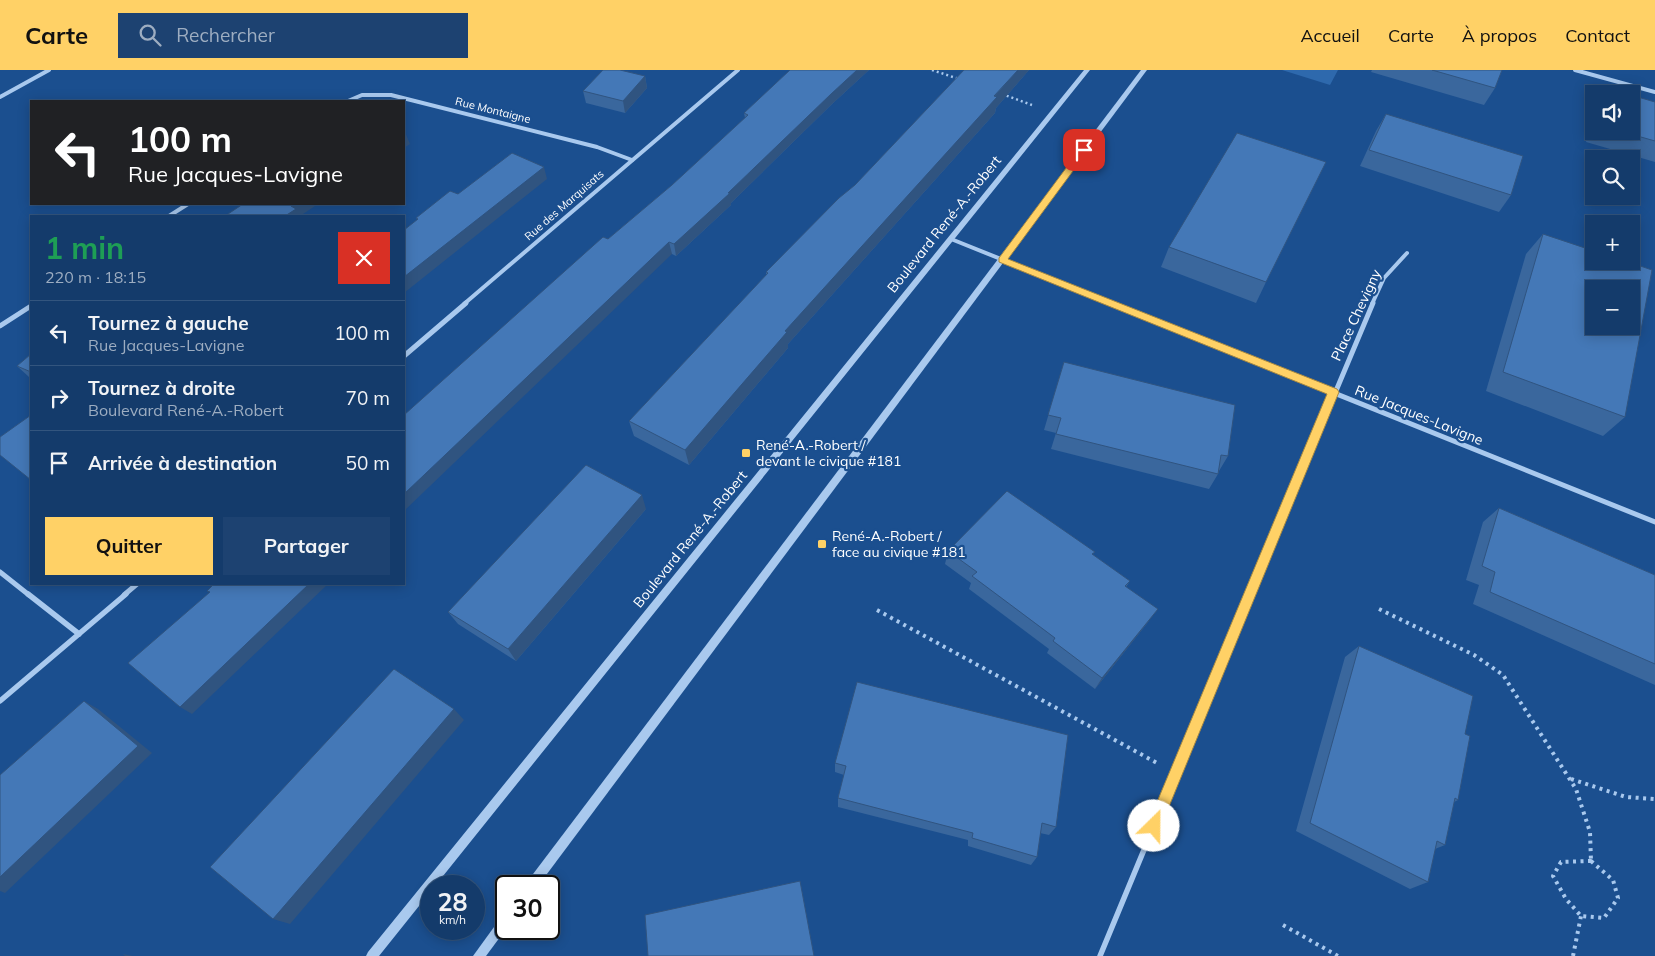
<!DOCTYPE html>
<html lang="fr">
<meta charset="utf-8">
<style>
body{margin:0;font-family:Mulish,sans-serif;background:#1d4271;color:#f1f3f6;height:100vh;display:flex;flex-direction:column;font-size:19px;white-space:nowrap}
*{box-sizing:border-box;margin:0}
p{font-size:16px;color:#9dadc1}
.icon{flex:none;width:28px;height:28px;fill:none;stroke:currentColor;stroke-width:2;stroke-linecap:round;stroke-linejoin:round}
.map{position:relative;flex:1;overflow:hidden}
.sheet{position:absolute;left:30px;top:145px;width:375px;height:370px;display:flex;flex-direction:column;background:#143b6b;border-radius:0px;box-shadow:0 2px 12px #0003,0 0 0 1px #33557e}
.sheet>*{flex:none}
.hud{position:absolute;left:30px;top:30px;width:375px;height:105px;border-radius:0px;box-shadow:0 2px 12px #0003,0 0 0 1px #33557e;background:#202124;color:#fff;overflow:hidden}
.tools{position:absolute;left:1585px;top:15px;display:grid;gap:10px}
.tools a{display:grid;place-items:center;width:55px;height:55px;border-radius:0px;background:#143b6b;box-shadow:0 2px 12px #0003,0 0 0 1px #33557e;font-size:25px}
.speed{position:absolute;left:420px;top:805px;display:flex;gap:10px;font-size:25px;font-weight:700;text-align:center}
.speed>*{display:grid;place-content:center;width:65px;height:65px;border-radius:50%;background:#143b6b;box-shadow:0 2px 12px #0003,0 0 0 1px #33557e;line-height:1}
.speed small{font-size:12px;font-weight:400}
.speed .limit{border:2px solid #111;border-radius:8px;background:#fff;color:#111}
.pin{position:absolute;display:grid;place-items:center;width:42px;height:42px;color:#fff;margin:-21px;border-radius:10px;box-shadow:0 2px 8px #0006}
.me{position:absolute;width:55px;margin:-28px;rotate:23deg;stroke-linejoin:round;filter:drop-shadow(0 0 4px #0008)}
.turn{display:flex;align-items:center;gap:18px;height:105px;padding:0 15px;font-size:22px}
.turn .icon{width:65px;height:65px;stroke-width:2.5}
.turn b{display:block;font-size:35px;line-height:42px}
.round{display:grid;place-items:center;flex:none;width:52px;height:52px;border-radius:0px;background:#1d4271}
.headline{display:flex;align-items:center;justify-content:space-between;height:85px;padding:0 15px}
h1{font-size:30px;font-weight:700;line-height:38px;color:#1e9e55}
.primary-button{display:flex;gap:10px;margin-top:auto;padding:10px 15px}
.primary-button a{flex:1;height:58px;border-radius:0px;background:#ffd166;color:#111;font-size:20px;font-weight:700;line-height:58px;text-align:center}
.primary-button a+a{background:#1d4271;color:#f1f3f6}
ul{padding:0;list-style:none}
li{display:flex;align-items:center;gap:15px;height:65px;padding:0 15px;border-top:1px solid #33557e}
li div{flex:1}
li b{display:block;font-size:19px}
li em{font-style:normal}
header{display:flex;align-items:center;gap:30px;box-sizing:border-box;height:70px;padding:0 25px;background:#ffd166;color:#111}
header strong{font-size:24px}
nav{display:flex;gap:28px;margin-inline-start:auto;font-size:18px}
.search{width:350px;height:45px;background:#1d4271;display:flex;align-items:center;gap:12px;box-sizing:border-box;padding:0 18px;border-radius:0px;color:#9dadc1;font-size:19px}
.map>svg:first-child{display:block}
</style>
<header>
<strong>Carte</strong>
<div class="search"><svg class="icon" aria-label="search" viewBox="0 0 24 24"><circle cx="10" cy="10" r="6"/><path d="M15 15l6 6"/></svg>Rechercher</div>
<nav><a>Accueil</a><a>Carte</a><a>À propos</a><a>Contact</a></nav>
</header>
<div class="map">
<svg width="1655" height="886" viewBox="0 0 1655 886">
<rect width="100%" height="100%" fill="#1b4f8f"/>
<path fill="#2e69ad" d="M 1282,0 L 1338,0 L 1330,15 Z"/>
<g fill="none" stroke-linecap="round" stroke-linejoin="round">
<g stroke="#a9c9ee" stroke-width="2.5" stroke-dasharray="2 3" stroke-linecap="butt">
<path d="M 932,0 L 959,9"/>
<path d="M 1002,24 L 1032,35"/>
</g>
<g stroke="#a9c9ee" stroke-width="4" stroke-dasharray="3 4.5" stroke-linecap="butt">
<path d="M 1379,539 L 1474,585 L 1503,605 L 1576,719 L 1590,762 L 1591,791"/>
<path d="M 877,540 L 1157,693"/>
<path d="M 1571,709 L 1626,727 L 1655,729"/>
<path d="M 1591,791 L 1613,810 L 1618,828 L 1604,848 L 1581,846 L 1566,829 L 1553,806 L 1561,792 Z"/>
<path d="M 1283,855 L 1338,886"/>
<path d="M 1573,886 L 1581,846"/>
</g>
<g stroke="#a9c9ee" stroke-width="4">
<path d="M 1575,0 L 1655,22"/>
<path d="M 0,27 L 49,0"/>
<path d="M 348,31 L 362,25 L 391,25 L 597,77 L 632,90"/>
<path d="M 169,146 L 188,134"/>
<path d="M 951,169 L 1113,234"/>
<path d="M 464,234 L 738,0"/>
<path d="M 1372,234 L 1384,208 L 1407,183"/>
</g>
<g stroke="#a9c9ee" stroke-width="5">
<path d="M 1110,233 L 1655,452"/>
<path d="M 0,256 L 31,236"/>
<path d="M 404,286 L 466,233"/>
<path d="M 0,502 L 29,525"/>
<path d="M 124,525 L 137,514"/>
<path d="M 1250,525 L 1373,233"/>
</g>
<g stroke="#a9c9ee" stroke-width="5.5">
<path d="M 28,524 L 79,564"/>
<path d="M 0,631 L 126,524"/>
<path d="M 1100,886 L 1250,524"/>
</g>
<g fill="#a9c9ee" fill-rule="evenodd">
<path d="M 1084,0 L 1090,0 L 435,816 L 431,816 L 431,821 L 379,886 L 366,886 L 368,882 Z"/>
<path d="M 1141,0 L 1147,0 L 538,816 L 526,816 L 527,812 Z"/>
<path d="M 506,844 L 506,859 L 486,886 L 473,886 L 502,846 Z"/>
</g>
</g>
<g fill="#3a679d">
<path d="M 790,0 L 869,0 L 831,35 L 731,133 L 731,135 L 676,186 L 672,184 L 608,169 L 672,115 L 745,48 L 744,43 Z"/>
<path d="M 964,0 L 1029,0 L 996,38 L 995,43 L 788,274 L 788,278 L 689,395 L 634,366 L 629,351 L 766,205 L 766,202 L 855,115 Z"/>
<path d="M 1372,0 L 1502,0 L 1495,18 L 1484,35 L 1371,2 Z"/>
<path d="M 645,6 L 647,18 L 625,43 L 586,33 L 583,21 Z"/>
<path d="M 1655,32 L 1655,92 L 1586,72 L 1594,42 L 1594,61 L 1631,61 Z"/>
<path d="M 1386,44 L 1511,125 L 1499,142 L 1360,96 L 1376,61 Z"/>
<path d="M 1543,164 L 1625,347 L 1603,366 L 1486,321 L 1526,184 Z"/>
<path d="M 1169,177 L 1266,212 L 1256,233 L 1161,197 Z"/>
<path d="M 31,284 L 31,308 L 29,307 L 17,296 Z"/>
<path d="M 1064,292 L 1228,386 L 1219,401 L 1218,404 L 1209,419 L 1051,379 L 1056,363 L 1044,360 Z"/>
<path d="M 1499,438 L 1655,505 L 1655,615 L 1473,534 L 1479,515 L 1466,510 L 1483,452 Z"/>
<path d="M 646,439 L 516,591 L 458,554 L 448,542 Z"/>
<path d="M 948,481 L 1093,485 L 1130,511 L 1126,517 L 1149,551 L 1095,619 L 1047,583 L 1049,579 L 969,519 L 971,513 L 945,494 Z"/>
<path d="M 1359,576 L 1465,664 L 1458,730 L 1454,732 L 1445,775 L 1435,779 L 1428,812 L 1410,819 L 1296,761 L 1345,587 Z"/>
<path d="M 835,693 L 1056,757 L 1049,765 L 1040,763 L 1037,787 L 1031,795 L 968,776 L 968,770 L 838,737 L 838,728 L 844,705 L 835,702 Z"/>
</g>
<g fill="#305480">
<path d="M 857,0 L 869,0 L 831,35 L 731,133 L 731,135 L 676,186 L 674,174 L 728,123 L 831,24 Z"/>
<path d="M 1018,0 L 1029,0 L 996,38 L 995,43 L 788,274 L 788,278 L 689,395 L 685,380 L 785,261 Z"/>
<path d="M 645,6 L 647,18 L 625,43 L 623,31 Z"/>
<path d="M 405,62 L 410,74 L 404,78 L 404,63 Z"/>
<path d="M 544,97 L 547,109 L 404,223 L 404,207 Z"/>
<path d="M 295,134 L 318,134 L 300,146 L 285,146 L 291,136 Z"/>
<path d="M 669,172 L 672,184 L 404,441 L 404,424 Z"/>
<path d="M 642,425 L 646,439 L 516,591 L 508,579 Z"/>
<path d="M 309,514 L 328,514 L 192,644 L 180,637 Z"/>
<path d="M 1158,539 L 1149,551 L 1095,619 L 1102,608 Z"/>
<path d="M 84,631 L 98,639 L 152,683 L 5,823 L 0,821 L 0,807 Z"/>
<path d="M 454,639 L 464,650 L 290,854 L 273,849 Z"/>
<path d="M 123,884 L 133,886 L 125,886 Z"/>
</g>
<g fill="#4478b7" stroke="#305480" fill-rule="evenodd">
<path d="M 603,0 L 620,0 L 645,6 L 623,31 L 583,21 Z"/>
<path d="M 790,0 L 857,0 L 831,24 L 728,123 L 730,123 L 674,174 L 669,172 L 404,424 L 404,345 L 603,167 L 608,169 L 672,115 L 748,45 L 744,43 Z"/>
<path d="M 964,0 L 1018,0 L 994,26 L 997,27 L 785,261 L 787,262 L 685,380 L 629,351 L 768,203 L 766,202 L 839,128 L 855,115 Z"/>
<path d="M 1432,0 L 1502,0 L 1495,18 Z"/>
<path d="M 1610,19 L 1625,24 L 1609,24 Z"/>
<path d="M 1631,25 L 1655,32 L 1655,71 L 1620,61 L 1631,61 Z"/>
<path d="M 1386,44 L 1523,86 L 1511,125 L 1369,80 Z"/>
<path d="M 1237,63 L 1326,92 L 1266,212 L 1169,177 Z"/>
<path d="M 512,83 L 544,97 L 404,207 L 404,160 L 418,149 L 416,148 L 450,121 L 458,124 Z"/>
<path d="M 243,134 L 295,134 L 291,136 L 296,139 L 285,146 L 225,146 Z"/>
<path d="M 1543,164 L 1594,181 L 1594,191 L 1626,191 L 1652,200 L 1625,347 L 1503,302 ZM 1594,219 L 1631,219 L 1631,256 L 1594,256 Z"/>
<path d="M 31,284 L 31,302 L 17,296 Z"/>
<path d="M 1064,292 L 1235,335 L 1228,386 L 1221,385 L 1218,404 L 1056,364 L 1061,348 L 1048,345 Z"/>
<path d="M 31,345 L 31,410 L 0,385 L 0,367 Z"/>
<path d="M 586,395 L 642,425 L 508,579 L 448,542 Z"/>
<path d="M 1007,421 L 1095,482 L 1092,484 L 1130,511 L 1125,516 L 1158,539 L 1102,608 L 1053,571 L 1055,568 L 972,506 L 977,502 L 948,481 Z"/>
<path d="M 1499,438 L 1655,505 L 1655,594 L 1490,522 L 1495,502 L 1482,496 Z"/>
<path d="M 214,514 L 309,514 L 180,637 L 128,593 L 210,522 L 207,521 Z"/>
<path d="M 1359,576 L 1473,626 L 1465,664 L 1470,666 L 1458,730 L 1455,728 L 1445,775 L 1437,771 L 1428,812 L 1310,753 Z"/>
<path d="M 394,599 L 454,639 L 273,849 L 210,797 Z"/>
<path d="M 857,612 L 1068,665 L 1056,757 L 1042,753 L 1037,787 L 972,768 L 973,763 L 838,728 L 846,696 L 835,693 Z"/>
<path d="M 84,631 L 138,676 L 0,807 L 0,705 Z"/>
<path d="M 800,811 L 814,886 L 648,886 L 645,845 Z"/>
</g>
<path fill="#ffd166" stroke="#a68842" d="M 1084,77 L 1088,80 L 1087,82 L 1008,189 L 1337,319 L 1339,322 L 1159,761 L 1154,763 L 1149,761 L 1147,756 L 1327,324 L 999,192 L 999,188 L 1081,78 Z"/>
<g fill="#ffd166" stroke="#1b4f8f" stroke-width="2">
<rect x="741" y="378" width="10" height="10" rx="2.5"/>
<rect x="817" y="469" width="10" height="10" rx="2.5"/>
</g>
<g text-anchor="middle" stroke-width="4.5" stroke-linejoin="round" paint-order="stroke">
<g font-size="11" fill="#fff" stroke="#1b4f8f">
<text transform="translate(493 40) rotate(14)" y="4">Rue Montaigne</text>
<text transform="translate(564 135) rotate(-41)" y="4">Rue des Marquisats</text>
</g>
<g font-size="14" fill="#fff" stroke="#1b4f8f">
<text transform="translate(944 154) rotate(-51)" y="5">Boulevard René-A.-Robert</text>
<text transform="translate(1356 245) rotate(-65)" y="5">Place Chevigny</text>
<text transform="translate(1419 345) rotate(22)" y="5">Rue Jacques-Lavigne</text>
<text transform="translate(690 469) rotate(-51)" y="5">Boulevard René-A.-Robert</text>
</g>
<g font-size="14" fill="#fff" stroke="#1b4f8f" text-anchor="start">
<text x="756" y="380">René-A.-Robert /<tspan x="756" dy="16">devant le civique #181</tspan></text>
<text x="832" y="471">René-A.-Robert /<tspan x="832" dy="16">face au civique #181</tspan></text>
</g>
</g>
</svg>
<div class="tools">
<a><svg class="icon" aria-label="sound" viewBox="0 0 24 24"><path d="M4 9h4l5-4v14l-5-4H4zM17 9q2 3 0 6"/></svg></a>
<a><svg class="icon" aria-label="search" viewBox="0 0 24 24"><circle cx="10" cy="10" r="6"/><path d="M15 15l6 6"/></svg></a>
<a>+</a>
<a>−</a>
</div>
<div class="speed"><div>28<small>km/h</small></div><div class="limit">30</div></div>
<div class="pin" style="left:1084px;top:80px;background:#d93025"><svg class="icon" aria-label="arrive" viewBox="0 0 24 24"><path d="M6 21V4h12l-3 4 3 4H6"/></svg></div>
<svg class="me" style="left:1154px;top:756px" viewBox="-20 -20 40 40"><circle r="19" fill="#fff"/><path d="M0-13L10 11 0 6-10 11z" fill="#ffd166"/></svg>
<div class="hud">
<div class="turn"><svg class="icon" aria-label="left" viewBox="0 0 24 24"><path d="M17 20v-9H6M10 6l-5 5 5 5"/></svg><div><b>100 m</b>Rue Jacques-Lavigne</div></div>
</div>
<section class="sheet">
<div class="headline"><div><h1>1 min</h1><p>220 m · 18:15</p></div><a class="round" style="background:#d93025;color:#fff"><svg class="icon" aria-label="close" viewBox="0 0 24 24"><path d="M6 6l12 12M18 6L6 18"/></svg></a></div>
<ul>
<li><svg class="icon" aria-label="left" viewBox="0 0 24 24"><path d="M17 20v-9H6M10 6l-5 5 5 5"/></svg><div><b>Tournez à gauche</b><p>Rue Jacques-Lavigne</p></div><em>100 m</em></li>
<li><svg class="icon" aria-label="right" viewBox="0 0 24 24"><path d="M7 20v-9h11M14 6l5 5-5 5"/></svg><div><b>Tournez à droite</b><p>Boulevard René-A.-Robert</p></div><em>70 m</em></li>
<li><svg class="icon" aria-label="arrive" viewBox="0 0 24 24"><path d="M6 21V4h12l-3 4 3 4H6"/></svg><div><b>Arrivée à destination</b></div><em>50 m</em></li>
</ul>
<div class="primary-button"><a>Quitter</a><a>Partager</a></div>
</section>
</div>
